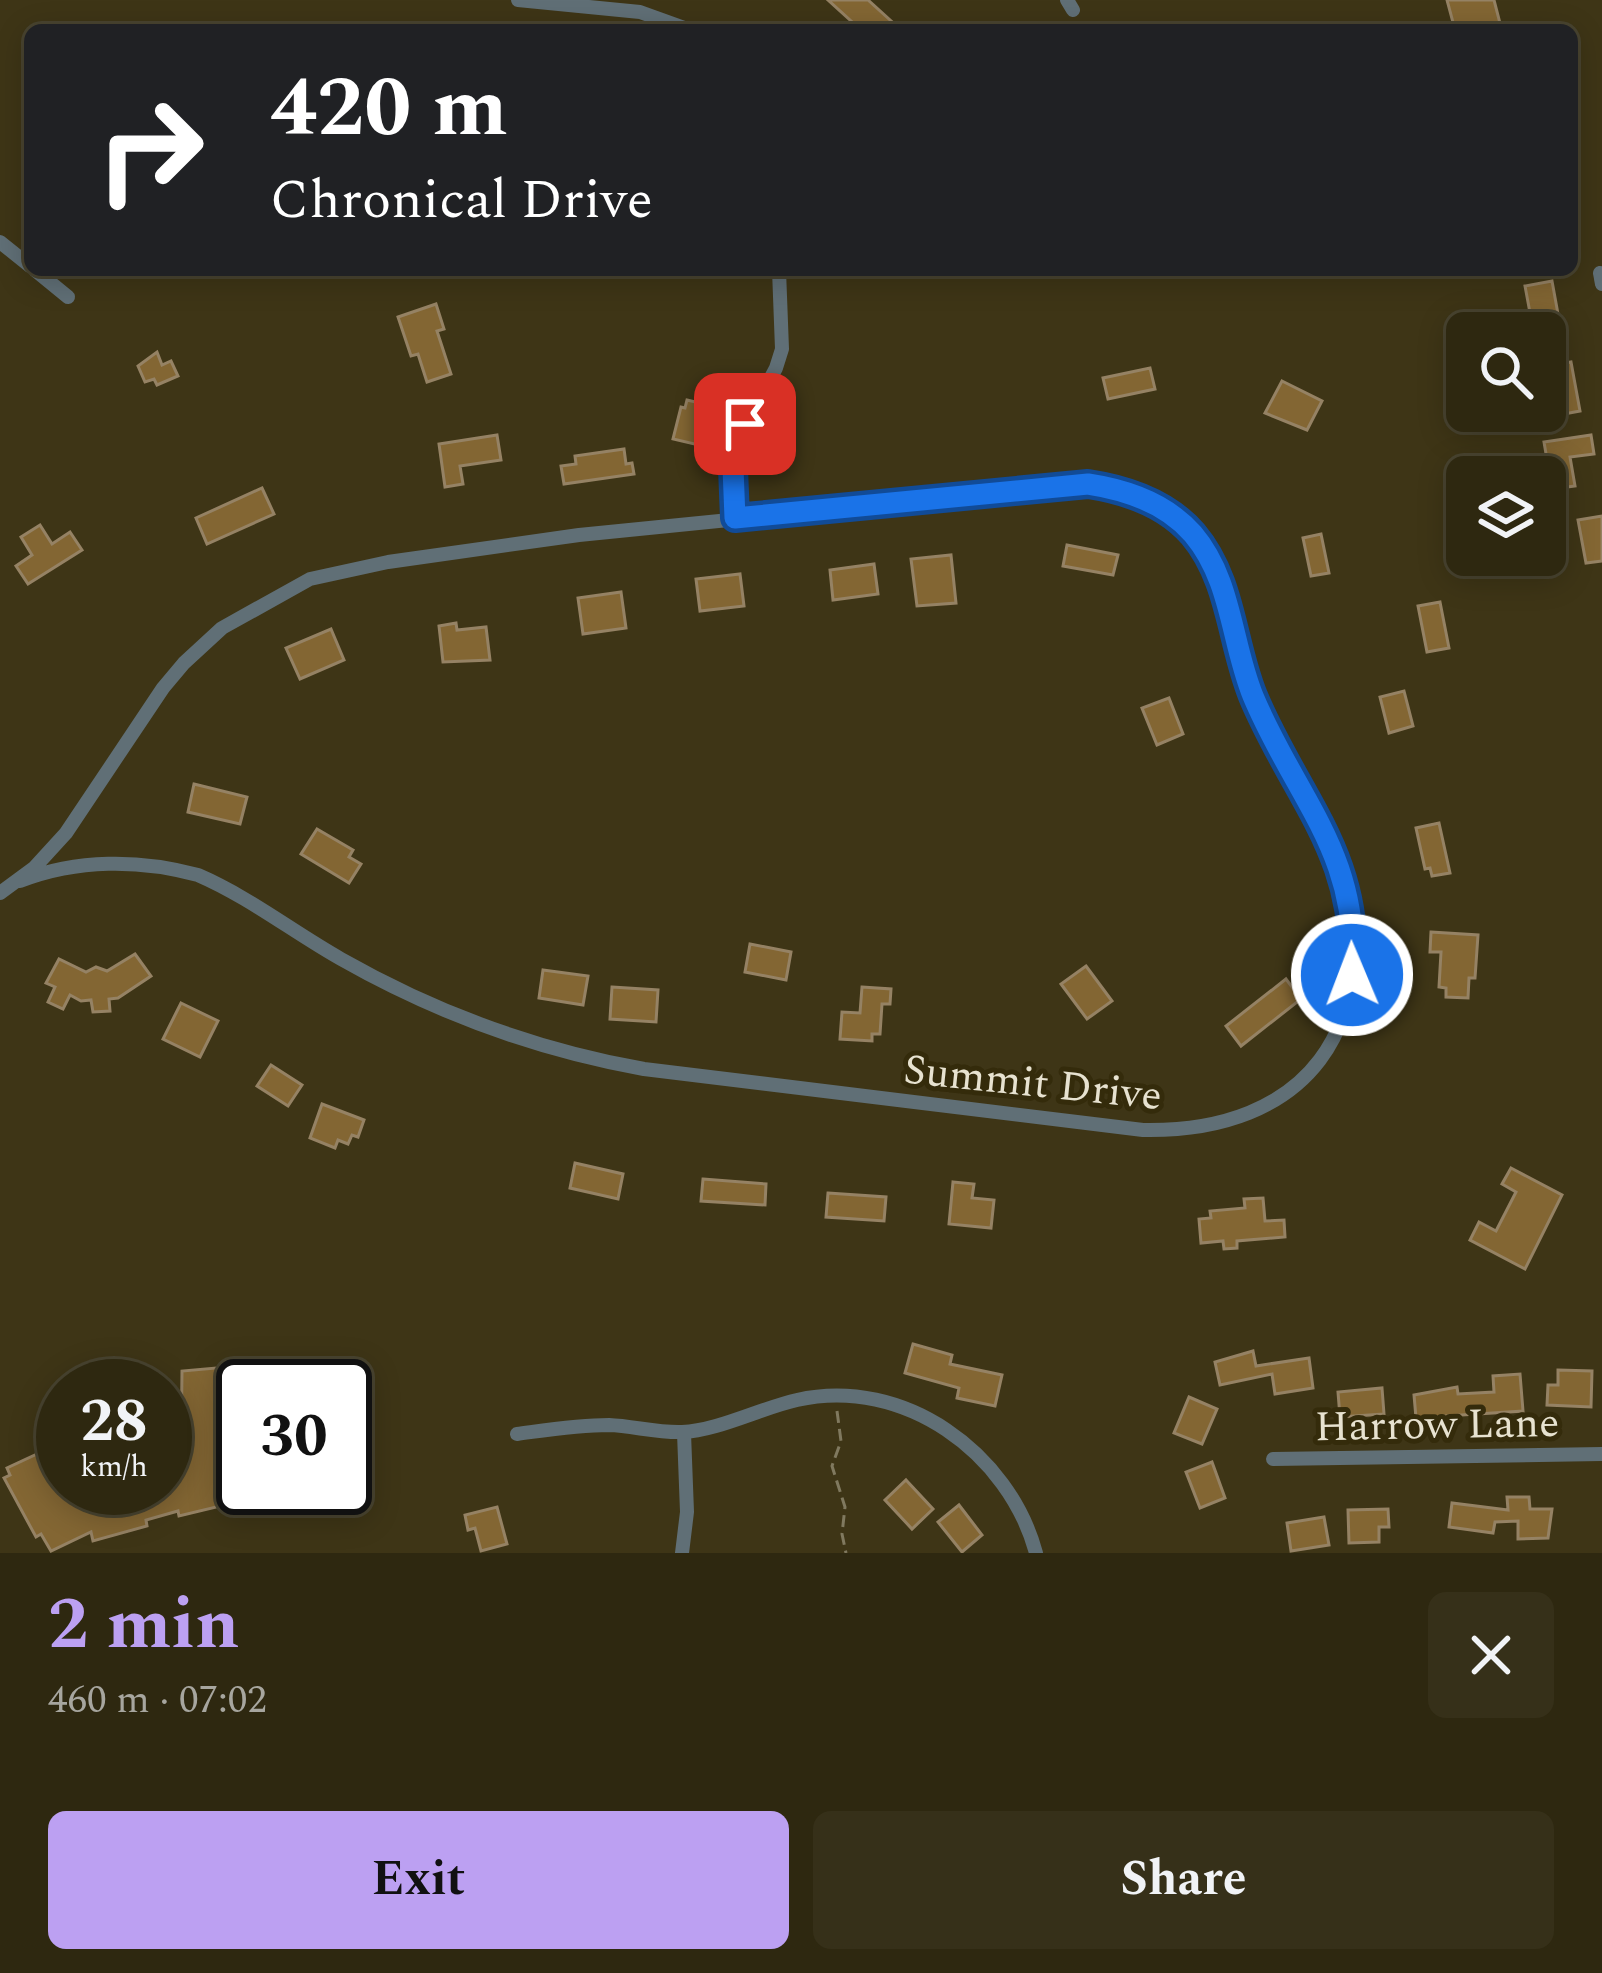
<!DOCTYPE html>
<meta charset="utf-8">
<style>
body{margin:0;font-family:Spectral,serif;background:#363019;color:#f1f3f6;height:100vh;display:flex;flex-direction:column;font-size:45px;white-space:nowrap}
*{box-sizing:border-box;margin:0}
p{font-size:39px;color:#a7a69f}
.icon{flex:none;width:66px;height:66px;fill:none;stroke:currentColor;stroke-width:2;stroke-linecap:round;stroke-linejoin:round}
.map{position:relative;height:1553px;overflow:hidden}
.sheet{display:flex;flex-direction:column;background:#2e2810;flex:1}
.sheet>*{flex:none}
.guide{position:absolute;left:24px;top:24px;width:1554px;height:252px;border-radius:18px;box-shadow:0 6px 30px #0003,0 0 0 3px #494430;background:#202124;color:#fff;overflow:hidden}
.tools{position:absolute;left:1446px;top:312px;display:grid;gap:24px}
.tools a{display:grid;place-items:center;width:120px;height:120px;border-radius:18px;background:#2e2810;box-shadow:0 6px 30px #0003,0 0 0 3px #494430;font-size:60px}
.speed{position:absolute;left:36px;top:1359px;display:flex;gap:24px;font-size:60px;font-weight:700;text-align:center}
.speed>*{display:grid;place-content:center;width:156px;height:156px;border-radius:50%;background:#2e2810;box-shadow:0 6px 30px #0003,0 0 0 3px #494430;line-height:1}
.speed small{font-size:30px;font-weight:400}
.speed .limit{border:6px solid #111;border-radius:18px;background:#fff;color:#111}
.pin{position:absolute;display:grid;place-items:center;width:102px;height:102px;color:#fff;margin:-51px;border-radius:24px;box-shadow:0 6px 18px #0006}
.me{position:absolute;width:132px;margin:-66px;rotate:359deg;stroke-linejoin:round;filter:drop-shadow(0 0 9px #0008)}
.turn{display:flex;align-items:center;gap:42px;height:252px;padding:0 48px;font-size:54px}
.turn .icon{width:156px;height:156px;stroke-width:2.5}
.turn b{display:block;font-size:84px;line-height:102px}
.round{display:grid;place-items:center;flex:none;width:126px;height:126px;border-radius:18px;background:#363019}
.overview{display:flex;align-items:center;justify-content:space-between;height:204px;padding:0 48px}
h1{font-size:72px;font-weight:700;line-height:90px;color:#bca0f2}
.primary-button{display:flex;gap:24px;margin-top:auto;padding:24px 48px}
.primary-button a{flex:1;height:138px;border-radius:18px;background:#bca0f2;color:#111;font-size:48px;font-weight:700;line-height:138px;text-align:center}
.primary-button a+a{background:#363019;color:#f1f3f6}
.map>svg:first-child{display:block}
</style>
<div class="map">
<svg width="1602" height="1553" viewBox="0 0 1602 1553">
<rect width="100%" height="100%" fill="#3e3516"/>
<g fill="#836633" stroke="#958264" stroke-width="3">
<path d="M 828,0 L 868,0 L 901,30 L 861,30 Z"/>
<path d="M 1447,0 L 1494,0 L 1501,27 L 1455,30 Z"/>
<path d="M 1552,281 L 1560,325 L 1533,329 L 1525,286 Z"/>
<path d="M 436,304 L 444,329 L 437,331 L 451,374 L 427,382 L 418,354 L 411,356 L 398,317 Z"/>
<path d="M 157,352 L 162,365 L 171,361 L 178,376 L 157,385 L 154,379 L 145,382 L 138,366 Z"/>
<path d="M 1571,362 L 1580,411 L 1548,417 L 1545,366 Z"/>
<path d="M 1150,368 L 1155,389 L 1108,399 L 1103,378 Z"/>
<path d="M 1282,381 L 1322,401 L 1307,430 L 1265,413 Z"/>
<path d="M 687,400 L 713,406 L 703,446 L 673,439 L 681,407 L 685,408 Z"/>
<path d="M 497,435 L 501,460 L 460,466 L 463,484 L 445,487 L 439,444 Z"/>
<path d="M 1591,435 L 1594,454 L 1570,457 L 1575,486 L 1552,489 L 1544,442 Z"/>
<path d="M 624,449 L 626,464 L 632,463 L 634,474 L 564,484 L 561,466 L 576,464 L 575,456 Z"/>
<path d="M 262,488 L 274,514 L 207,544 L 196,518 Z"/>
<path d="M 1602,516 L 1602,561 L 1586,563 L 1578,520 Z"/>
<path d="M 40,525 L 52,544 L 70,532 L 82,550 L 28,584 L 16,566 L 32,555 L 21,537 Z"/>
<path d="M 1321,534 L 1329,573 L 1311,576 L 1303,538 Z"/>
<path d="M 1067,545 L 1118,555 L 1113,575 L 1063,566 Z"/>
<path d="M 951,555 L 956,603 L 917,606 L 911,559 Z"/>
<path d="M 874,564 L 878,594 L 833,600 L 830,570 Z"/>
<path d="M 740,574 L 744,606 L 700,611 L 696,579 Z"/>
<path d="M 621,592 L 626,628 L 583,634 L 578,598 Z"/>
<path d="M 1440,602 L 1449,648 L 1427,652 L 1418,606 Z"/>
<path d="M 456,623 L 457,630 L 486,627 L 490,660 L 443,662 L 439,626 Z"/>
<path d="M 331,629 L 344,660 L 300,679 L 286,648 Z"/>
<path d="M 1404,691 L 1413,726 L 1389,733 L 1380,697 Z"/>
<path d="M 1169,698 L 1183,734 L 1157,745 L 1142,708 Z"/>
<path d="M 194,784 L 247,797 L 240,824 L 188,812 Z"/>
<path d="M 1439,823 L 1450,873 L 1432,876 L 1430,868 L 1425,869 L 1416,828 Z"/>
<path d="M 317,829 L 353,850 L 349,857 L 361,864 L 349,883 L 301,854 Z"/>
<path d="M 1431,932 L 1478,935 L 1475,978 L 1469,978 L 1468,998 L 1446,997 L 1446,988 L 1439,987 L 1441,952 L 1430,952 Z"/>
<path d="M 750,944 L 791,952 L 786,980 L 745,972 Z"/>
<path d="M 135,954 L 151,976 L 118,998 L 109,999 L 110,1011 L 93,1012 L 91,1000 L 81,1001 L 70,995 L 63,1009 L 48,1002 L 55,987 L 46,983 L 59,959 L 86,972 L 96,967 L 107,971 Z"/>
<path d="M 1086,966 L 1112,1001 L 1087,1019 L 1061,984 Z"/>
<path d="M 543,970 L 588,976 L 583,1005 L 539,998 Z"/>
<path d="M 1286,979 L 1301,999 L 1241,1046 L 1226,1026 Z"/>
<path d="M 612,987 L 658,990 L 656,1022 L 610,1019 Z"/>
<path d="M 862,987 L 891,989 L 890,1004 L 882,1004 L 880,1034 L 872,1034 L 872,1041 L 840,1039 L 842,1012 L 860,1013 Z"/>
<path d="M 181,1003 L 218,1021 L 200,1057 L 163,1039 Z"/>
<path d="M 271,1065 L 302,1085 L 288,1106 L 257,1086 Z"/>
<path d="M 322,1104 L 364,1120 L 358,1137 L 352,1135 L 348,1144 L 338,1140 L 335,1148 L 310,1138 Z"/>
<path d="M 575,1163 L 623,1174 L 618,1199 L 570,1188 Z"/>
<path d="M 1511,1168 L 1562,1195 L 1525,1269 L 1470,1240 L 1479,1222 L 1496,1231 L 1516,1192 L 1502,1184 Z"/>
<path d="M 703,1179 L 766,1184 L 765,1205 L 701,1201 Z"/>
<path d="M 953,1182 L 974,1184 L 972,1198 L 994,1200 L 991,1228 L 949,1224 Z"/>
<path d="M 828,1193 L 886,1197 L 884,1221 L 826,1217 Z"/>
<path d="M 1263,1198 L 1265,1221 L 1284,1220 L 1285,1237 L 1237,1241 L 1237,1248 L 1224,1249 L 1223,1241 L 1201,1243 L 1199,1219 L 1211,1218 L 1210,1211 L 1245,1208 L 1244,1199 Z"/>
<path d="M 913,1344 L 952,1355 L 950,1364 L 1002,1375 L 995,1406 L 957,1398 L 959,1388 L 905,1373 Z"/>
<path d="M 1253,1351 L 1256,1366 L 1309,1358 L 1313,1388 L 1275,1394 L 1272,1374 L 1220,1385 L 1215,1362 Z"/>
<path d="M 283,1363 L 332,1366 L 333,1386 L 268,1386 L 268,1368 L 283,1368 Z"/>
<path d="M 238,1366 L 243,1397 L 233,1398 L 235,1430 L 243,1430 L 243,1472 L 234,1472 L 233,1498 L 228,1500 L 229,1504 L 179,1516 L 178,1511 L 146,1520 L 147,1526 L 93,1541 L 91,1532 L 51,1551 L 41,1534 L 36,1537 L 4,1478 L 10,1475 L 7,1468 L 50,1448 L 57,1462 L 63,1459 L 63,1488 L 165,1488 L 165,1462 L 181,1457 L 182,1371 Z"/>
<path d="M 1558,1370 L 1592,1371 L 1591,1407 L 1547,1405 L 1548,1385 L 1558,1385 Z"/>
<path d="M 1520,1374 L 1523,1411 L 1416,1418 L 1414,1395 L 1457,1387 L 1458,1394 L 1494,1392 L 1493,1376 Z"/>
<path d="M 1382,1388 L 1384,1414 L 1340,1417 L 1338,1392 Z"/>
<path d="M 1189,1397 L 1217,1409 L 1202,1444 L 1174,1433 Z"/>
<path d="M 1212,1462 L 1225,1498 L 1200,1508 L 1186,1472 Z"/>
<path d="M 906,1480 L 933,1509 L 912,1529 L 885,1500 Z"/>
<path d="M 1507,1497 L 1529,1497 L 1530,1509 L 1552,1509 L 1548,1538 L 1518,1539 L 1518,1521 L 1495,1522 L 1493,1533 L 1449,1527 L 1452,1503 L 1508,1510 Z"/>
<path d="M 959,1505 L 982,1535 L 962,1552 L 938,1522 Z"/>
<path d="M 497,1507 L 507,1544 L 481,1551 L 475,1528 L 468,1530 L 465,1515 Z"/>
<path d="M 1388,1509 L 1389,1527 L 1379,1527 L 1379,1542 L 1349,1543 L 1348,1510 Z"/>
<path d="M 1324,1517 L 1329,1545 L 1291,1551 L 1287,1523 Z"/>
</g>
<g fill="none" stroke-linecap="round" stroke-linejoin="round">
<path stroke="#80795f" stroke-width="3" stroke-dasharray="12 6" stroke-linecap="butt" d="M 837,1411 L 841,1441 L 832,1466 L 845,1507 L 842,1534 L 846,1553"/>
<g stroke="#606f76" stroke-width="14">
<path d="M 518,0 L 640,12 L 690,30"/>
<path d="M 1067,0 L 1073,10"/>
<path d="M 0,242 L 30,266"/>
<path d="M 35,270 L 68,297"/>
<path d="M 1600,273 L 1602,284"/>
<path d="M 735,518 L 733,468 L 739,438 L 776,368 L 782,349 L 779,270"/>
<path d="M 0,893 L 34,868 L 66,833 L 163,688 L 184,663 L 222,628 L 310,579 L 388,562 L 579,535 L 1089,484 C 1234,505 1211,594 1254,698 C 1279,757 1317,810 1342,870 C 1384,1027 1307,1133 1143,1130 L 644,1069 C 538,1050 436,1013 341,959 C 293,932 249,897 198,875 C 139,859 77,859 20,881"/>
<path d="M 517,1434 C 547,1430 578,1425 609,1425 C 633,1426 658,1433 682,1432 C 717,1431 761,1408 797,1400 C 904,1376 1009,1453 1036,1553"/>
<path d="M 1273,1459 L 1602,1454"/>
<path d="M 682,1553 L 687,1512 L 684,1433"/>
</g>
</g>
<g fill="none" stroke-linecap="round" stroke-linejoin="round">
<defs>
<path id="route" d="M 745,424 L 733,468 L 735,518 L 1088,484 C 1128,490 1166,503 1193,534 C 1232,580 1231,642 1253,696 C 1296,799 1361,854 1352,975"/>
</defs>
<use href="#route" stroke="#114b97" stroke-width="30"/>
<use href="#route" stroke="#1a73e8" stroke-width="21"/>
</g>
<g text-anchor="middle" stroke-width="10" stroke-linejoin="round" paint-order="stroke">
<g font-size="42" fill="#e7e2d0" stroke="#342b0b">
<text transform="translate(1033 1081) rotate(6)" y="15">Summit Drive</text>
<text transform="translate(1437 1423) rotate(-1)" y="15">Harrow Lane</text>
</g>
</g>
</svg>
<div class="tools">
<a><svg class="icon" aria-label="search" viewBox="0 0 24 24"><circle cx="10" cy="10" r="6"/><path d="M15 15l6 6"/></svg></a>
<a><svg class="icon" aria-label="layers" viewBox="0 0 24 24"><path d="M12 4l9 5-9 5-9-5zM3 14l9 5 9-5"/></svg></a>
</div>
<div class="speed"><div>28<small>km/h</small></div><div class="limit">30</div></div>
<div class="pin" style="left:745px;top:424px;background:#d93025"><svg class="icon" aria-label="arrive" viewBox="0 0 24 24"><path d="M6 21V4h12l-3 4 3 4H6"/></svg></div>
<svg class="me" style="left:1352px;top:975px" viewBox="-20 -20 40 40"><circle r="17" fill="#1a73e8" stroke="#fff" stroke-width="3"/><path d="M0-11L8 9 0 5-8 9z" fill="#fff"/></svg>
<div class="guide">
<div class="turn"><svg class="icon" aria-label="right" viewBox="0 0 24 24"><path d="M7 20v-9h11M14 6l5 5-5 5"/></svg><div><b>420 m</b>Chronical Drive</div></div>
</div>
</div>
<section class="sheet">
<div class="overview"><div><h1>2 min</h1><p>460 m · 07:02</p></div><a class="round"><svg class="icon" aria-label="close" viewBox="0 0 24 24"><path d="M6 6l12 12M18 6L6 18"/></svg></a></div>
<div class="primary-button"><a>Exit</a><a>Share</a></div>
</section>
